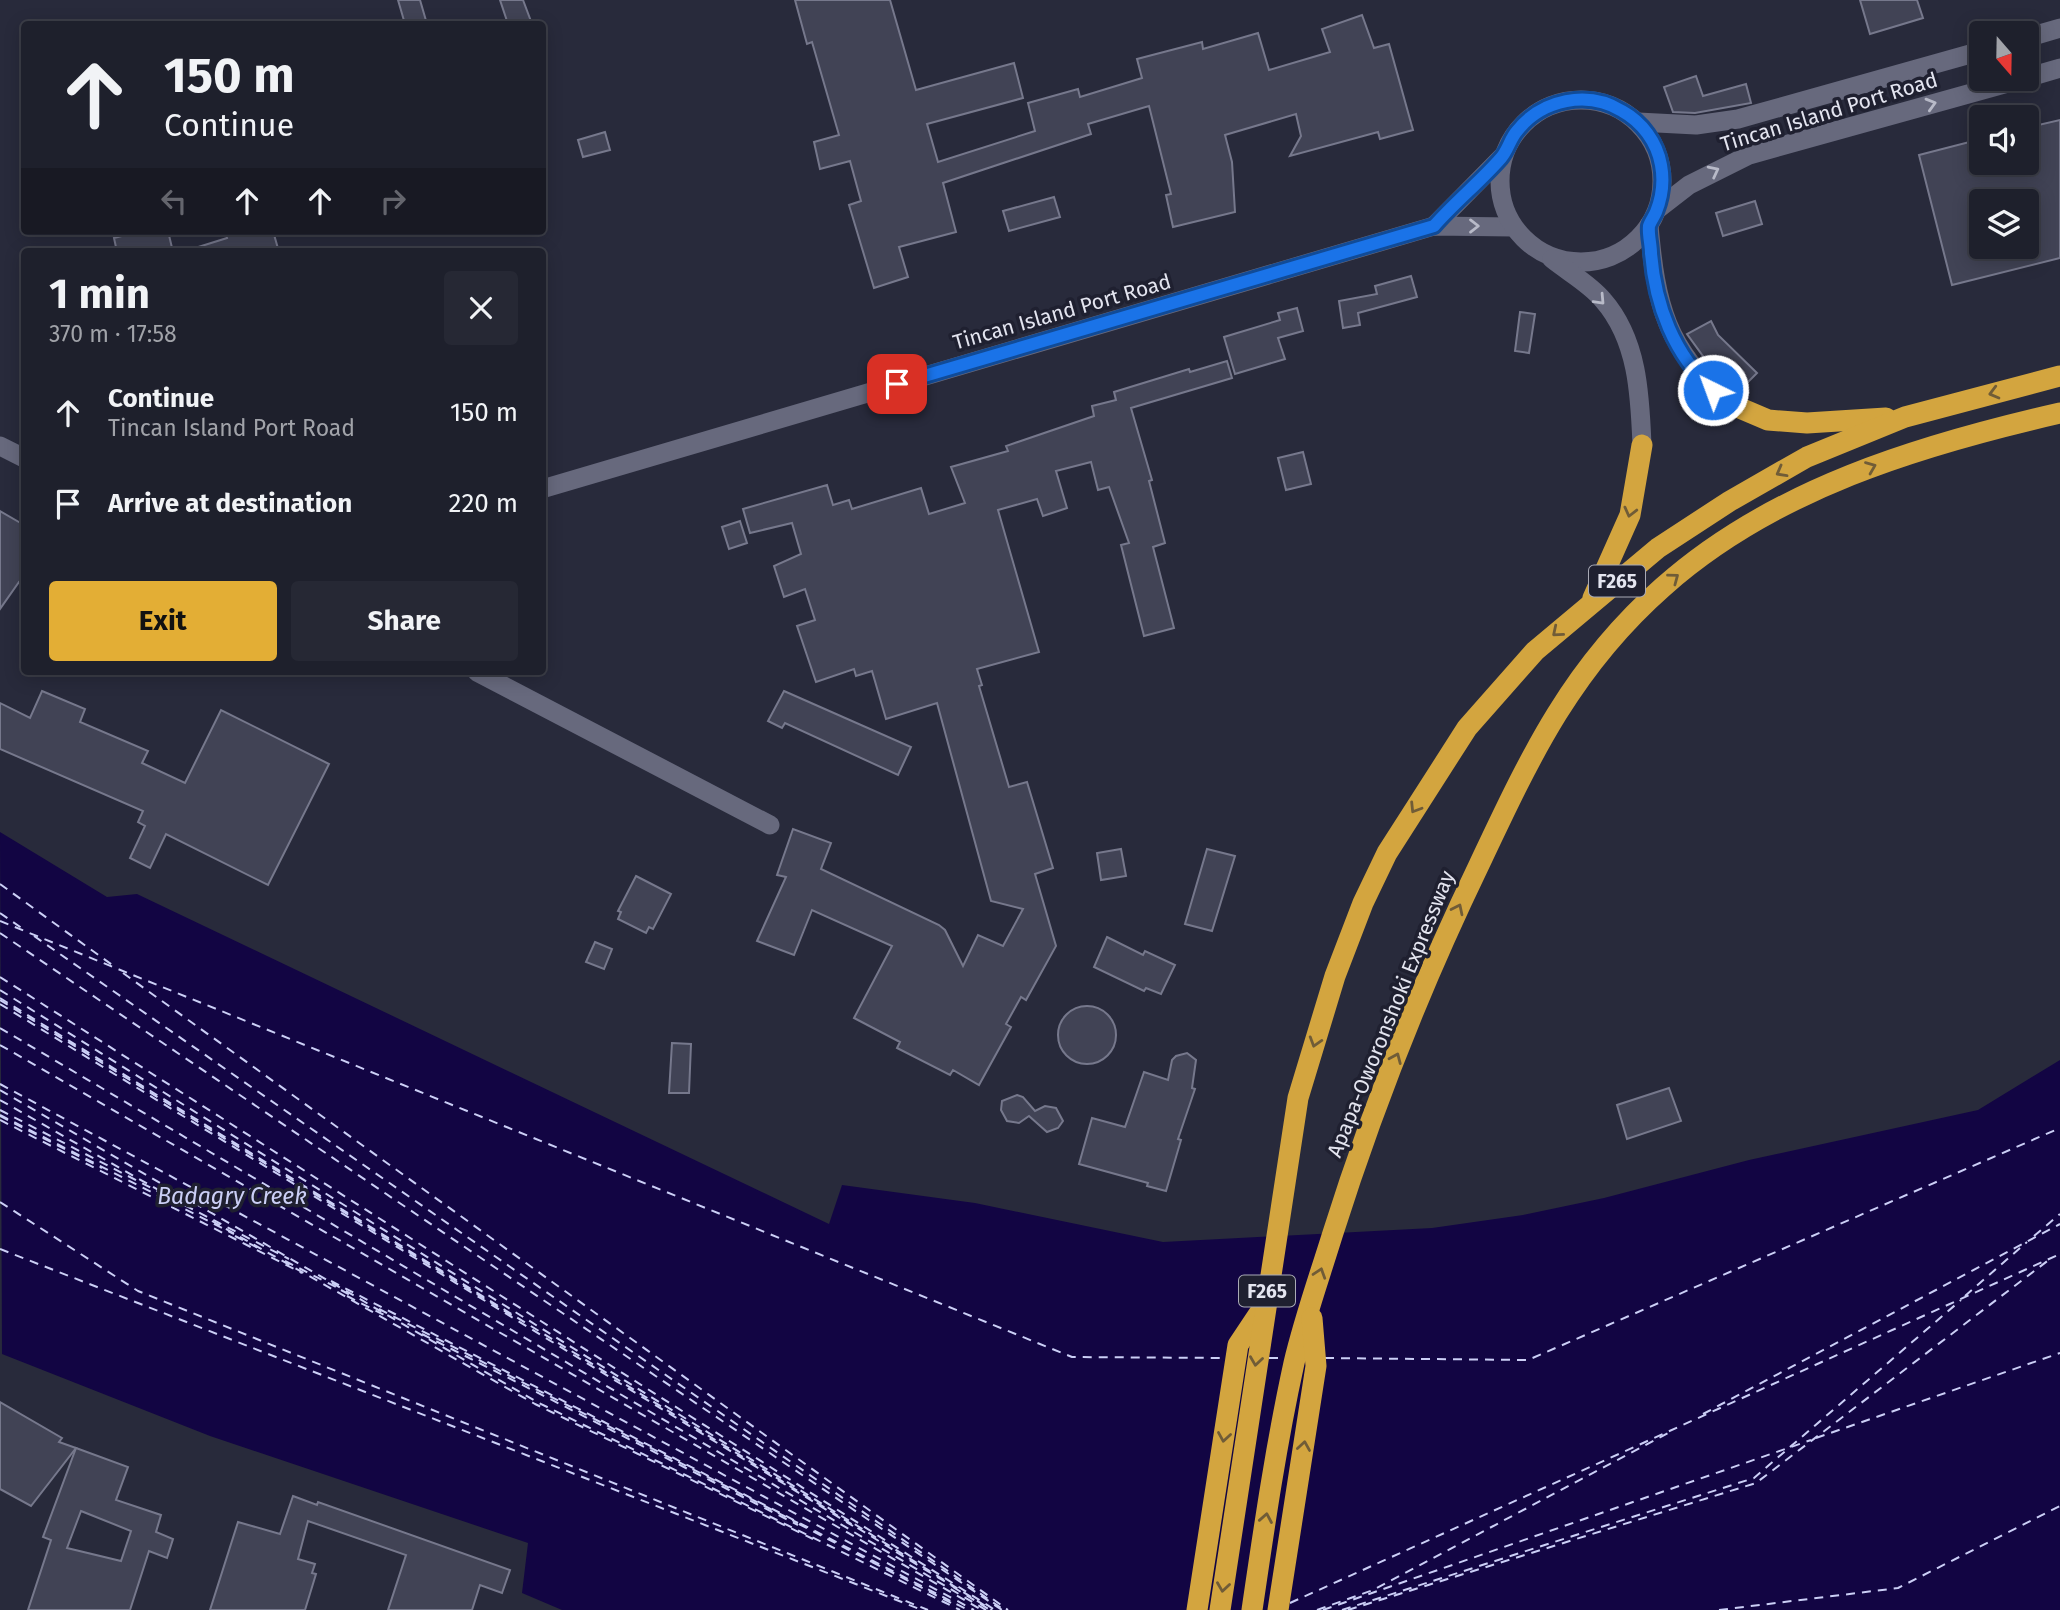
<!DOCTYPE html>
<meta charset="utf-8">
<style>
body{margin:0;font-family:"Fira Sans",sans-serif;background:#262834;color:#f1f3f6;height:100vh;display:flex;flex-direction:column;font-size:26px;white-space:nowrap}
*{box-sizing:border-box;margin:0}
p{font-size:23px;color:#a1a3a9}
.icon{flex:none;width:38px;height:38px;fill:none;stroke:currentColor;stroke-width:2;stroke-linecap:round;stroke-linejoin:round}
.map{position:relative;flex:1;overflow:hidden}
.sheet{position:absolute;left:21px;top:248px;width:525px;height:427px;display:flex;flex-direction:column;background:#1e202c;border-radius:7px;box-shadow:0 4px 18px #0003,0 0 0 2px #3c3e48}
.sheet>*{flex:none}
.banner{position:absolute;left:21px;top:21px;width:525px;height:214px;border-radius:7px;box-shadow:0 4px 18px #0003,0 0 0 2px #3c3e48;background:#1e202c;color:#f1f3f6;overflow:hidden}
.needle{width:46px;rotate:160deg}
.tools{position:absolute;left:1969px;top:21px;display:grid;gap:14px}
.tools a{display:grid;place-items:center;width:70px;height:70px;border-radius:7px;background:#1e202c;box-shadow:0 4px 18px #0003,0 0 0 2px #3c3e48;font-size:35px}
.pin{position:absolute;display:grid;place-items:center;width:60px;height:60px;color:#fff;margin:-30px;border-radius:14px;box-shadow:0 4px 10px #0006}
.me{position:absolute;width:77px;margin:-38px;rotate:318deg;stroke-linejoin:round;filter:drop-shadow(0 0 5px #0008)}
.turn{display:flex;align-items:center;gap:24px;height:147px;padding:0 28px;font-size:32px}
.turn .icon{width:91px;height:91px;stroke-width:2.5}
.turn b{display:block;font-size:49px;line-height:60px}
.lanes{display:flex;align-items:center;height:66px;padding:0 28px;background:#0003;justify-content:center;gap:35px;direction:ltr}
.lanes .off{opacity:.35}
.round{display:grid;place-items:center;flex:none;width:74px;height:74px;border-radius:7px;background:#262834}
.headline{display:flex;align-items:center;justify-content:space-between;height:119px;padding:0 28px}
h1{font-size:42px;font-weight:700;line-height:52px}
.action{display:flex;gap:14px;margin-top:auto;padding:14px 28px}
.action a{flex:1;height:80px;border-radius:7px;background:#e3ae35;color:#111;font-size:28px;font-weight:700;line-height:80px;text-align:center}
.action a+a{background:#262834;color:#f1f3f6}
ul{padding:0;list-style:none}
li{display:flex;align-items:center;gap:21px;height:91px;padding:0 28px}
li div{flex:1}
li b{display:block;font-size:26px}
li em{font-style:normal}
.map>svg:first-child{display:block}
</style>
<div class="map">
<svg width="2060" height="1610" viewBox="0 0 2060 1610">
<rect width="100%" height="100%" fill="#282a3b"/>
<path fill="#120543" d="M 0,832 L 107,897 L 137,894 L 829,1224 L 842,1185 L 975,1203 L 1163,1242 L 1432,1228 L 1523,1215 L 1604,1198 L 1749,1160 L 1978,1110 L 2060,1060 L 2060,1610 L 562,1610 L 522,1593 L 528,1543 L 210,1436 L 2,1354 Z"/>
<g fill="none" stroke-linecap="round" stroke-linejoin="round">
<g stroke="#cbcff6" stroke-width="2" stroke-dasharray="9 7" stroke-linecap="butt">
<path d="M 0,884 L 115,967"/>
<path d="M 0,913 L 26,931"/>
<path d="M 0,921 L 1072,1357 L 1225,1358"/>
<path d="M 0,933 L 1002,1610"/>
<path d="M 34,936 L 1004,1610"/>
<path d="M 123,973 L 1008,1610"/>
<path d="M 0,977 L 995,1610"/>
<path d="M 0,990 L 992,1610"/>
<path d="M 0,998 L 895,1551"/>
<path d="M 0,1000 L 516,1318"/>
<path d="M 0,1004 L 853,1526"/>
<path d="M 0,1028 L 986,1610"/>
<path d="M 0,1045 L 982,1610"/>
<path d="M 0,1084 L 974,1610"/>
<path d="M 0,1090 L 537,1402 L 960,1610"/>
<path d="M 0,1100 L 162,1192"/>
<path d="M 0,1110 L 289,1259"/>
<path d="M 0,1115 L 234,1234"/>
<path d="M 0,1116 L 102,1168"/>
<path d="M 0,1120 L 302,1273"/>
<path d="M 0,1202 L 138,1291 L 928,1610"/>
<path d="M 212,1221 L 535,1404 L 813,1539"/>
<path d="M 235,1236 L 258,1248"/>
<path d="M 2034,1236 L 2060,1214"/>
<path d="M 0,1249 L 922,1610"/>
<path d="M 285,1261 L 340,1289"/>
<path d="M 331,1281 L 968,1610"/>
<path d="M 341,1290 L 354,1297"/>
<path d="M 347,1296 L 386,1316"/>
<path d="M 1965,1296 L 2027,1242"/>
<path d="M 379,1309 L 798,1523"/>
<path d="M 422,1334 L 798,1525"/>
<path d="M 1269,1358 L 1285,1358"/>
<path d="M 1325,1358 L 1528,1360 L 2060,1128"/>
<path d="M 1703,1414 L 2060,1224"/>
<path d="M 1816,1438 L 2060,1353"/>
<path d="M 799,1524 L 872,1562"/>
<path d="M 896,1552 L 954,1587"/>
<path d="M 872,1562 L 957,1606"/>
<path d="M 953,1587 L 990,1610"/>
<path d="M 1290,1603 L 2060,1254"/>
<path d="M 1317,1610 L 1373,1590 L 1670,1432"/>
<path d="M 1323,1610 L 1811,1440"/>
<path d="M 1342,1610 L 1754,1478 L 1961,1300"/>
<path d="M 1348,1610 L 1756,1483 L 2050,1259"/>
<path d="M 1719,1610 L 1898,1588 L 2060,1506"/>
</g>
</g>
<g fill="#414355" stroke="#76788c" stroke-width="2" fill-rule="evenodd">
<path d="M 398,0 L 420,0 L 427,24 L 405,24 Z"/>
<path d="M 500,0 L 523,0 L 532,24 L 508,24 Z"/>
<path d="M 795,0 L 890,0 L 916,90 L 1014,63 L 1023,98 L 927,124 L 938,162 L 1035,131 L 1028,103 L 1078,89 L 1080,97 L 1142,78 L 1137,59 L 1202,42 L 1203,49 L 1258,33 L 1269,70 L 1330,52 L 1322,29 L 1362,15 L 1374,48 L 1389,44 L 1413,130 L 1380,139 L 1378,132 L 1290,156 L 1301,136 L 1296,114 L 1225,135 L 1232,162 L 1235,212 L 1173,227 L 1166,195 L 1171,194 L 1149,106 L 1088,124 L 1091,134 L 943,183 L 956,232 L 899,247 L 908,277 L 874,288 L 849,205 L 861,201 L 850,161 L 820,169 L 814,142 L 839,135 L 812,42 L 807,44 Z"/>
<path d="M 1860,0 L 1917,0 L 1923,18 L 1870,34 Z"/>
<path d="M 1696,76 L 1703,96 L 1746,84 L 1751,103 L 1695,113 L 1673,112 L 1664,87 Z"/>
<path d="M 2060,120 L 2060,258 L 1952,285 L 1919,155 L 1981,139 L 1981,163 L 2026,163 L 2026,128 ZM 1981,201 L 2026,201 L 2026,247 L 1981,247 Z"/>
<path d="M 605,132 L 610,150 L 583,157 L 578,140 Z"/>
<path d="M 1054,197 L 1060,217 L 1009,231 L 1003,211 Z"/>
<path d="M 1755,201 L 1762,224 L 1723,236 L 1716,213 Z"/>
<path d="M 141,231 L 168,231 L 173,252 L 117,252 L 114,238 Z"/>
<path d="M 225,231 L 273,231 L 279,252 L 195,252 L 195,248 L 227,238 Z"/>
<path d="M 1411,276 L 1417,297 L 1358,313 L 1360,325 L 1343,328 L 1339,301 L 1377,294 L 1375,286 Z"/>
<path d="M 1297,308 L 1303,331 L 1278,338 L 1285,359 L 1235,374 L 1224,337 L 1280,320 L 1278,313 Z"/>
<path d="M 1520,312 L 1535,314 L 1529,353 L 1515,351 Z"/>
<path d="M 1711,321 L 1718,335 L 1757,373 L 1737,393 L 1716,374 L 1687,334 Z"/>
<path d="M 1227,361 L 1232,378 L 1131,408 L 1152,480 L 1149,481 L 1165,543 L 1153,547 L 1174,628 L 1144,636 L 1121,545 L 1129,543 L 1109,487 L 1098,490 L 1091,462 L 1056,471 L 1067,508 L 1043,516 L 1037,499 L 998,510 L 1039,652 L 977,669 L 982,685 L 979,686 L 1009,787 L 1027,782 L 1053,868 L 1035,874 L 1056,946 L 1026,1000 L 1021,997 L 1006,1024 L 1011,1027 L 979,1085 L 953,1070 L 950,1075 L 897,1048 L 900,1042 L 854,1018 L 892,946 L 812,910 L 794,955 L 757,941 L 786,877 L 777,875 L 793,829 L 831,843 L 821,869 L 939,925 L 945,930 L 963,966 L 978,935 L 1003,946 L 1023,909 L 991,901 L 937,703 L 886,719 L 872,671 L 856,676 L 854,669 L 816,682 L 797,626 L 815,620 L 805,589 L 784,597 L 774,566 L 801,554 L 792,523 L 750,533 L 743,509 L 827,485 L 833,505 L 849,500 L 852,509 L 921,488 L 929,514 L 965,503 L 951,467 L 1008,451 L 1006,446 L 1094,416 L 1092,406 L 1116,400 L 1114,392 L 1189,369 L 1190,372 Z"/>
<path d="M 1303,452 L 1311,484 L 1286,490 L 1278,458 Z"/>
<path d="M 0,511 L 24,525 L 24,584 L 19,582 L 0,609 Z"/>
<path d="M 740,521 L 747,543 L 729,549 L 722,527 Z"/>
<path d="M 42,691 L 85,709 L 80,722 L 148,751 L 142,763 L 185,783 L 221,710 L 329,764 L 268,885 L 166,834 L 150,868 L 130,858 L 145,826 L 138,822 L 143,811 L 0,749 L 0,703 L 30,718 Z"/>
<path d="M 784,691 L 911,747 L 898,775 L 785,723 L 782,728 L 768,721 Z"/>
<path d="M 1121,849 L 1126,876 L 1101,880 L 1097,853 Z"/>
<path d="M 1207,849 L 1235,856 L 1212,931 L 1185,924 Z"/>
<path d="M 636,876 L 671,894 L 653,929 L 649,927 L 646,933 L 618,919 L 621,912 L 618,911 Z"/>
<path d="M 1107,937 L 1143,955 L 1145,951 L 1175,965 L 1161,994 L 1146,988 L 1144,991 L 1094,967 Z"/>
<path d="M 595,942 L 612,949 L 604,969 L 586,962 Z"/>
<circle cx="1087" cy="1035" r="29"/>
<path d="M 672,1043 L 691,1044 L 689,1093 L 669,1093 Z"/>
<path d="M 1187,1053 L 1196,1060 L 1192,1088 L 1195,1089 L 1178,1139 L 1181,1140 L 1166,1191 L 1147,1186 L 1148,1183 L 1079,1164 L 1092,1118 L 1125,1127 L 1144,1072 L 1168,1080 L 1172,1060 L 1176,1056 Z"/>
<path d="M 1669,1088 L 1681,1121 L 1627,1139 L 1617,1105 Z"/>
<path d="M 1017,1095 L 1023,1097 L 1035,1111 L 1045,1106 L 1056,1108 L 1063,1121 L 1058,1128 L 1047,1132 L 1029,1116 L 1019,1123 L 1007,1121 L 1001,1110 L 1002,1101 Z"/>
<path d="M 0,1402 L 62,1438 L 59,1442 L 76,1448 L 31,1506 L 0,1489 Z"/>
<path d="M 76,1448 L 128,1467 L 116,1500 L 161,1515 L 156,1532 L 173,1539 L 167,1558 L 149,1551 L 130,1610 L 28,1610 L 51,1540 L 43,1537 ZM 81,1511 L 131,1531 L 121,1561 L 67,1548 Z"/>
<path d="M 293,1496 L 317,1505 L 318,1502 L 510,1570 L 502,1593 L 480,1585 L 472,1610 L 388,1610 L 406,1555 L 308,1521 L 298,1559 L 315,1564 L 312,1573 L 316,1574 L 305,1610 L 210,1610 L 238,1522 L 280,1534 Z"/>
</g>
<g fill="none" stroke-linecap="round" stroke-linejoin="round">
<g stroke="#67697d" stroke-width="19">
<path d="M 1434,226 L 1503,156"/>
<path d="M 0,446 L 24,458"/>
<path d="M 542,489 L 1434,226 L 1513,227"/>
<path d="M 477,672 L 770,825"/>
</g>
<g stroke="#67697d" stroke-width="19">
<path d="M 2026,38 L 2060,28"/>
<path d="M 2026,78 L 2060,68"/>
<circle cx="1581" cy="181" r="81"/>
<path d="M 1638,122 L 1696,125 L 1738,119 L 1981,51"/>
<path d="M 1658,209 L 1689,185 L 1749,155 L 2022,79"/>
<path d="M 1649,225 C 1656,306 1666,348 1728,403"/>
<path d="M 1552,259 C 1568,272 1590,284 1603,300 C 1638,340 1640,395 1642,445"/>
</g>
<g stroke="#d3a53f" stroke-width="21">
<path d="M 1728,403 L 1768,420 L 1807,423 L 1886,418"/>
<path d="M 1593,598 L 1630,515 L 1642,445"/>
<path d="M 1197,1610 L 1238,1345 L 1262,1309"/>
<path d="M 1220,1610 L 1298,1098 L 1335,976 L 1363,903 L 1387,853 L 1467,728 L 1535,651 L 1658,548 L 1730,501 L 1807,457 L 1905,417 L 2060,376"/>
<path d="M 1252,1610 C 1264,1528 1276,1445 1294,1363 C 1304,1320 1319,1278 1332,1236 C 1372,1109 1421,985 1479,865 C 1530,757 1571,668 1663,587 C 1773,489 1920,445 2060,413"/>
<path d="M 1278,1610 L 1316,1366 L 1312,1318"/>
</g>
</g>
<defs><path id="oneway-chevron" d="M-2-3.5L2.5 0L-2 3.5" fill="none" stroke-width="1.6" stroke-linecap="round" stroke-linejoin="round" transform="scale(1.75)"/></defs>
<g stroke="#b8bac8">
<use href="#oneway-chevron" transform="translate(1931 104) rotate(-16)"/>
<use href="#oneway-chevron" transform="translate(1714 171) rotate(-27)"/>
<use href="#oneway-chevron" transform="translate(1474 226)"/>
<use href="#oneway-chevron" transform="translate(1600 300) rotate(47)"/>
</g>
<g stroke="#705c37">
<use href="#oneway-chevron" transform="translate(1994 393) rotate(165)"/>
<use href="#oneway-chevron" transform="translate(1871 467) rotate(-22)"/>
<use href="#oneway-chevron" transform="translate(1781 472) rotate(151)"/>
<use href="#oneway-chevron" transform="translate(1630 512) rotate(104)"/>
<use href="#oneway-chevron" transform="translate(1674 578) rotate(-37)"/>
<use href="#oneway-chevron" transform="translate(1557 632) rotate(140)"/>
<use href="#oneway-chevron" transform="translate(1415 808) rotate(122)"/>
<use href="#oneway-chevron" transform="translate(1458 909) rotate(-64)"/>
<use href="#oneway-chevron" transform="translate(1315 1042) rotate(107)"/>
<use href="#oneway-chevron" transform="translate(1396 1058) rotate(-67)"/>
<use href="#oneway-chevron" transform="translate(1320 1273) rotate(-72)"/>
<use href="#oneway-chevron" transform="translate(1256 1361) rotate(98)"/>
<use href="#oneway-chevron" transform="translate(1224 1437) rotate(99)"/>
<use href="#oneway-chevron" transform="translate(1304 1446) rotate(-81)"/>
<use href="#oneway-chevron" transform="translate(1266 1518) rotate(-80)"/>
<use href="#oneway-chevron" transform="translate(1223 1587) rotate(98)"/>
</g>
<g fill="none" stroke-linecap="round" stroke-linejoin="round">
<defs>
<path id="route" d="M 897,384 L 1434,226 C 1455,202 1480,182 1501,158 C 1508,150 1510,139 1517,131 C 1542,99 1588,90 1622,111 C 1642,122 1657,142 1661,165 C 1664,181 1662,197 1656,212 C 1654,217 1650,222 1649,226 C 1648,234 1651,245 1651,253 C 1655,305 1674,355 1713,390"/>
</defs>
<use href="#route" stroke="#114b97" stroke-width="18"/>
<use href="#route" stroke="#1a73e8" stroke-width="12"/>
</g>
<g text-anchor="middle" stroke-width="7" stroke-linejoin="round" paint-order="stroke">
<g fill="#1f2030" stroke="#a9aab6" stroke-width="2">
<rect x="1589" y="565.5" width="56" height="31" rx="5"/>
<rect x="1239" y="1275.5" width="56" height="31" rx="5"/>
</g>
<g font-size="19" font-weight="bold" fill="#e4e5f0">
<text x="1617" y="588">F265</text>
<text x="1267" y="1298">F265</text>
</g>
<g font-size="21" fill="#e4e5f0" stroke="#1f2030">
<text transform="translate(1829 112) rotate(-17)" y="7">Tincan Island Port Road</text>
<text transform="translate(1062 312) rotate(-16)" y="7">Tincan Island Port Road</text>
<text transform="translate(1391 1014) rotate(-68)" y="7">Apapa-Oworonshoki Expressway</text>
</g>
<g font-size="23" font-style="italic" fill="#cbcff6" stroke="#1f2030">
<text x="232" y="1204">Badagry Creek</text>
</g>
</g>
</svg>
<div class="tools">
<a><svg class="needle" viewBox="-14 -14 28 28"><path d="M0-13l5 13h-10z" fill="#e53935"/><path d="M0 13l5-13h-10z" fill="#a1a3a9"/></svg></a>
<a><svg class="icon" aria-label="sound" viewBox="0 0 24 24"><path d="M4 9h4l5-4v14l-5-4H4zM17 9q2 3 0 6"/></svg></a>
<a><svg class="icon" aria-label="layers" viewBox="0 0 24 24"><path d="M12 4l9 5-9 5-9-5zM3 14l9 5 9-5"/></svg></a>
</div>
<div class="pin" style="left:897px;top:384px;background:#d93025"><svg class="icon" aria-label="arrive" viewBox="0 0 24 24"><path d="M6 21V4h12l-3 4 3 4H6"/></svg></div>
<svg class="me" style="left:1713px;top:390px" viewBox="-20 -20 40 40"><circle r="17" fill="#1a73e8" stroke="#fff" stroke-width="3"/><path d="M0-11L8 9 0 5-8 9z" fill="#fff"/></svg>
<div class="banner">
<div class="turn"><svg class="icon" aria-label="ahead" viewBox="0 0 24 24"><path d="M12 20V5M6 11l6-6 6 6"/></svg><div><b>150 m</b>Continue</div></div>
<div class="lanes"><svg class="icon off" aria-label="left" viewBox="0 0 24 24"><path d="M17 20v-9H6M10 6l-5 5 5 5"/></svg><svg class="icon" aria-label="ahead" viewBox="0 0 24 24"><path d="M12 20V5M6 11l6-6 6 6"/></svg><svg class="icon" aria-label="ahead" viewBox="0 0 24 24"><path d="M12 20V5M6 11l6-6 6 6"/></svg><svg class="icon off" aria-label="right" viewBox="0 0 24 24"><path d="M7 20v-9h11M14 6l5 5-5 5"/></svg></div>
</div>
<section class="sheet">
<div class="headline"><div><h1>1 min</h1><p>370 m · 17:58</p></div><a class="round"><svg class="icon" aria-label="close" viewBox="0 0 24 24"><path d="M6 6l12 12M18 6L6 18"/></svg></a></div>
<ul>
<li><svg class="icon" aria-label="ahead" viewBox="0 0 24 24"><path d="M12 20V5M6 11l6-6 6 6"/></svg><div><b>Continue</b><p>Tincan Island Port Road</p></div><em>150 m</em></li>
<li><svg class="icon" aria-label="arrive" viewBox="0 0 24 24"><path d="M6 21V4h12l-3 4 3 4H6"/></svg><div><b>Arrive at destination</b></div><em>220 m</em></li>
</ul>
<div class="action"><a>Exit</a><a>Share</a></div>
</section>
</div>
